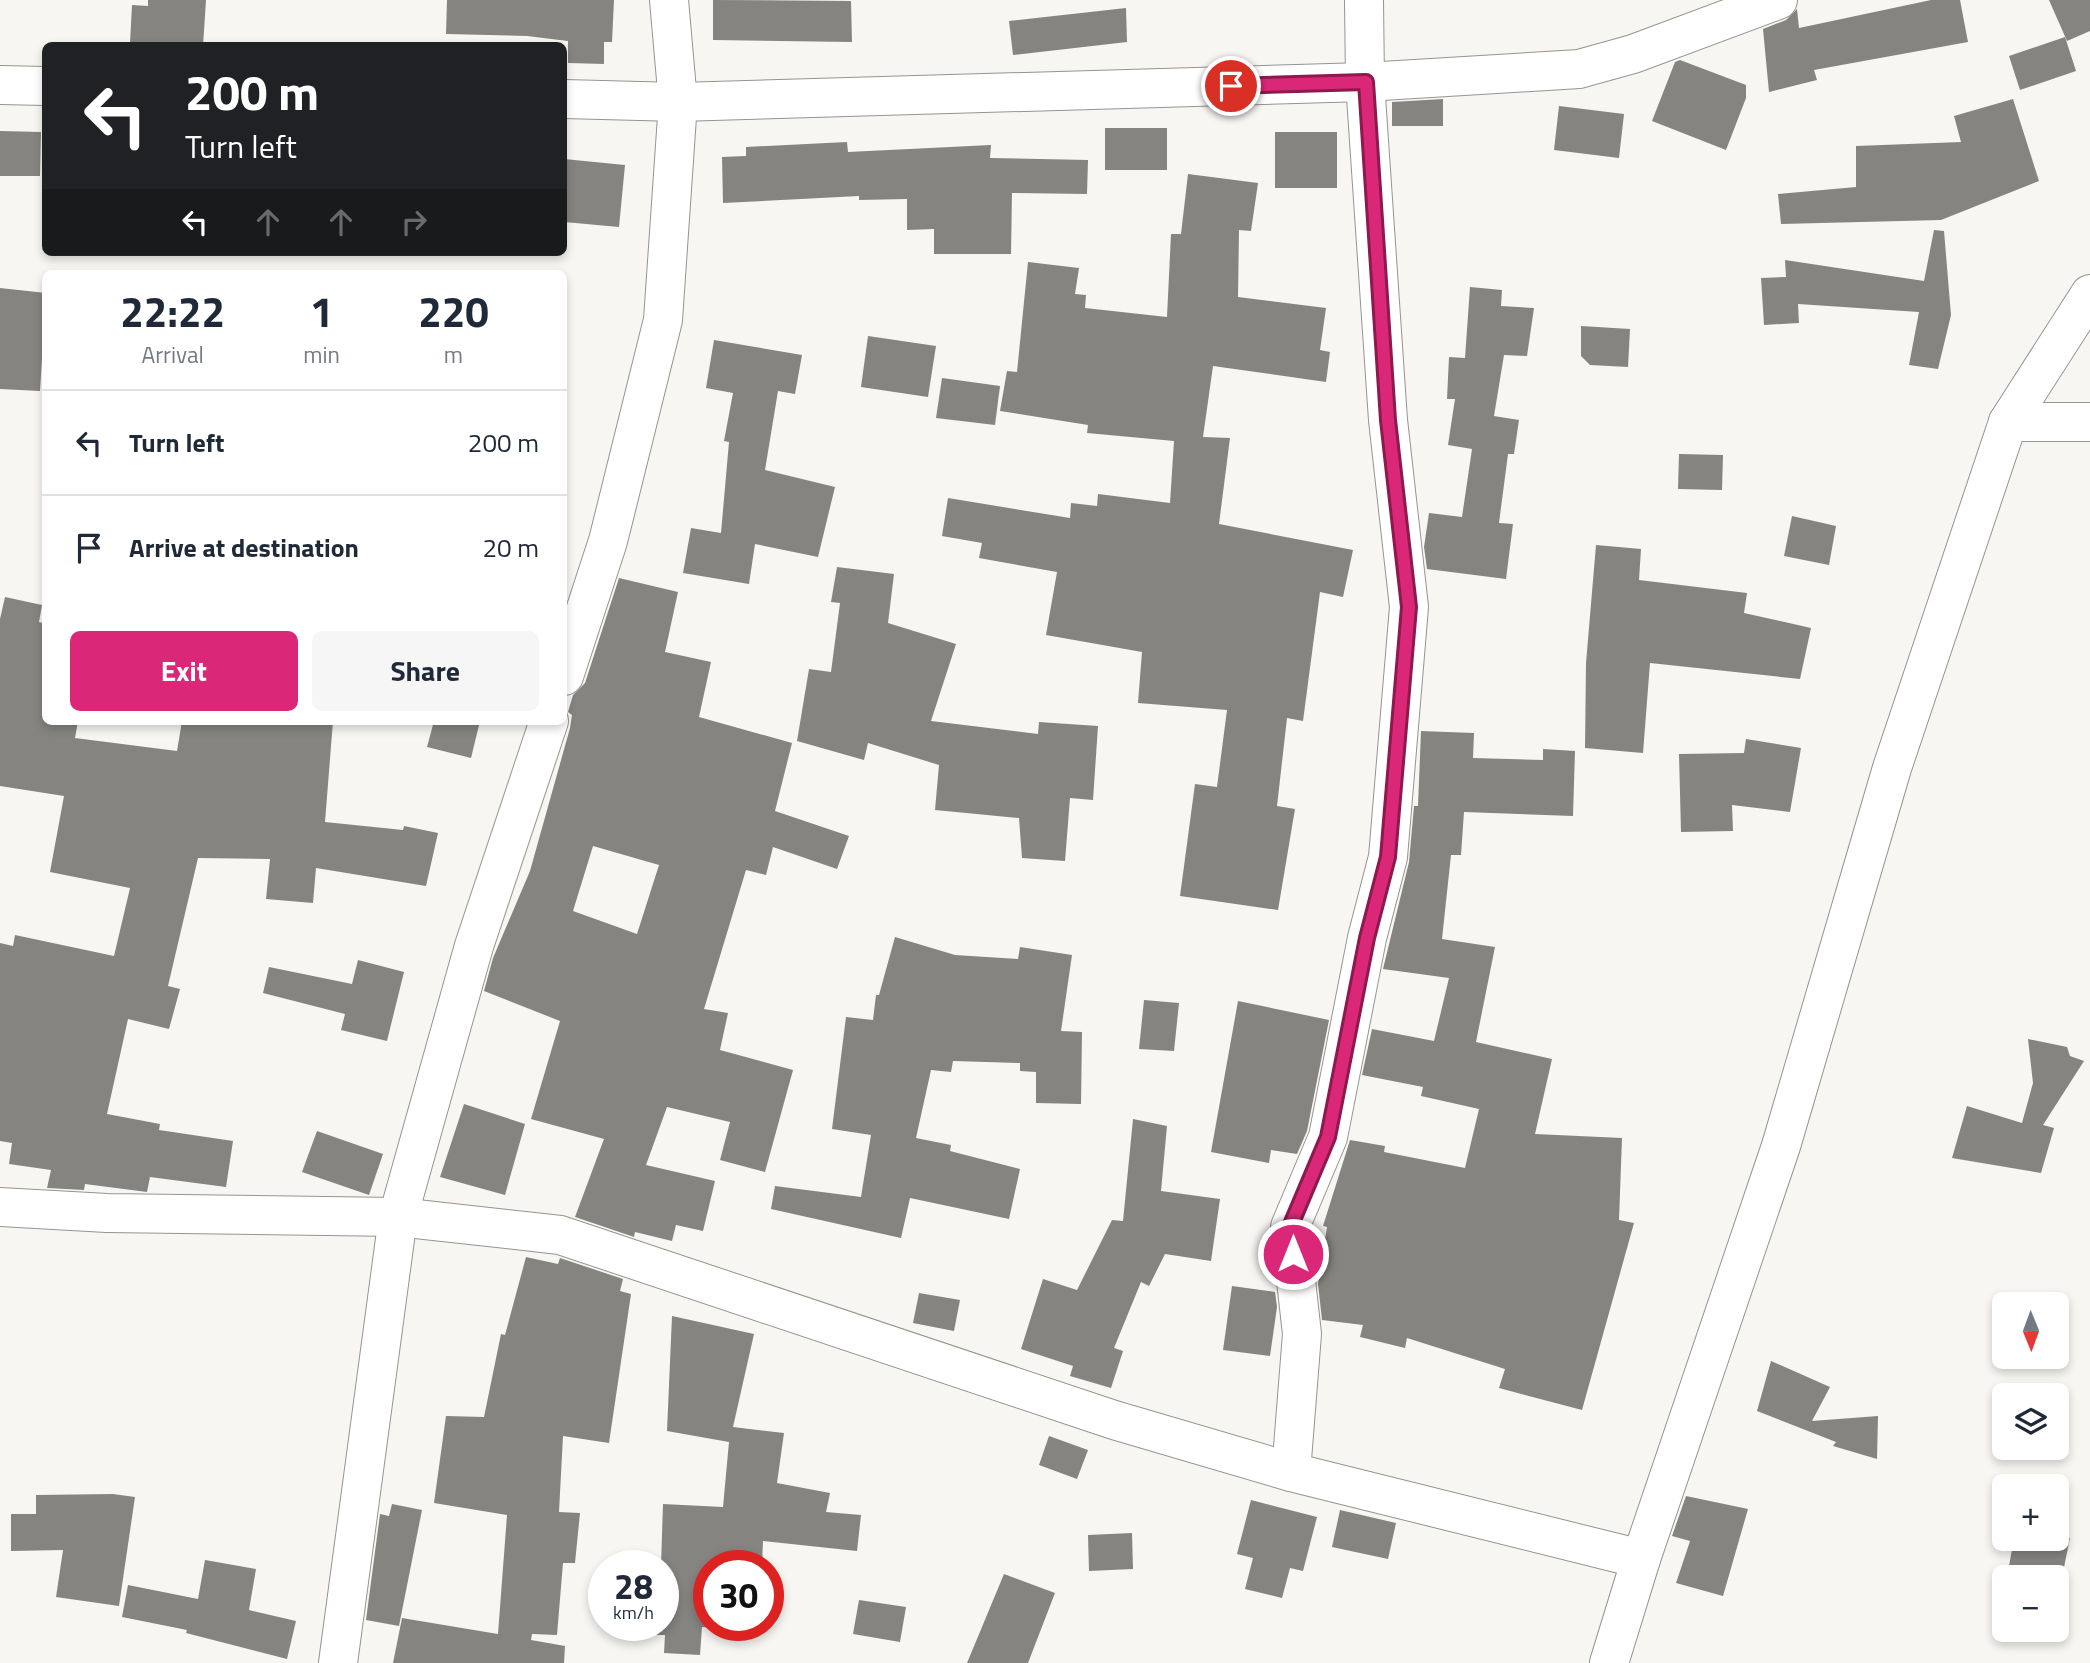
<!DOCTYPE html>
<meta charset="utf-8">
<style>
body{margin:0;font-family:"Titillium Web",sans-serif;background:#f6f6f7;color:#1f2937;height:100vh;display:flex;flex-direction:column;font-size:26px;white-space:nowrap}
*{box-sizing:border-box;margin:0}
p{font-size:23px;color:#747a83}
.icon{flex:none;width:38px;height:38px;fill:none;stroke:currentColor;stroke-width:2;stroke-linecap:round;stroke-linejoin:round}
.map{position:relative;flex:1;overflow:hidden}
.drawer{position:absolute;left:42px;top:270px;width:525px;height:455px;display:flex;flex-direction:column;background:#fff;border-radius:10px;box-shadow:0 4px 10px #0003}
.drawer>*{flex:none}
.guide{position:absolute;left:42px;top:42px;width:525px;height:214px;border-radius:10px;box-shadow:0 4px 10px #0003;background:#202124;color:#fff;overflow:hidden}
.needle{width:46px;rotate:179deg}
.tools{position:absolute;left:1992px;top:1292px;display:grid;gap:14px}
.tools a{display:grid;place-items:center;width:77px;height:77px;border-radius:10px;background:#fff;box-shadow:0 4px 10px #0003;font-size:35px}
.speed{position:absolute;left:588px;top:1550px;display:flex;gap:14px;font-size:35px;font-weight:700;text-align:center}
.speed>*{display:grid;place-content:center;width:91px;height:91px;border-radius:50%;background:#fff;box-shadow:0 4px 10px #0003;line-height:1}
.speed small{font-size:18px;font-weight:400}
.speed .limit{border:10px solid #d22;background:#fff;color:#111}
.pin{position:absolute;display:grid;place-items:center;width:60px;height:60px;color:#fff;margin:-30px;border:4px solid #fff;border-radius:50%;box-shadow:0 2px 7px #0007}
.me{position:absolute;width:77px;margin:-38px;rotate:0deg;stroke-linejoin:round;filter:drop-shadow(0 0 5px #0008)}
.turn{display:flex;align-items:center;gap:24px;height:147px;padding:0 28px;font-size:32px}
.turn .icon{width:91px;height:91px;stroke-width:2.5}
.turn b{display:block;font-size:49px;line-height:60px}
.lanes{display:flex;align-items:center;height:66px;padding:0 28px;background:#0003;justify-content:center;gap:35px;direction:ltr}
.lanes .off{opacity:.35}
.eta{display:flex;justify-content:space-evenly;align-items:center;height:119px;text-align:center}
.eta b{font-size:42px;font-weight:700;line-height:49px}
.primary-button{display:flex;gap:14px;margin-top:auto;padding:14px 28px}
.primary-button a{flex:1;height:80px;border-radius:10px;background:#db2777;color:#fff;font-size:28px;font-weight:700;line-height:80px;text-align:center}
.primary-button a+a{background:#f6f6f7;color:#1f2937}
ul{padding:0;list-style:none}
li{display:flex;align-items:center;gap:21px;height:105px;padding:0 28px;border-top:2px solid #e0e1e3}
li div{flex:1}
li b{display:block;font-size:26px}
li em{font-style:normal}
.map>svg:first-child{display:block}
</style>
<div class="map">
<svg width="2090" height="1663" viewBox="0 0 2090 1663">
<rect width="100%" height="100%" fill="#f8f6f3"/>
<g fill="#858481" fill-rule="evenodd">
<path d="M 148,0 L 206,0 L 203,46 L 130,43 L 132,5 L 148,6 Z"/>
<path d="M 447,0 L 614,0 L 612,42 L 604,42 L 604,64 L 568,63 L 568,41 L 527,36 L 446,34 Z"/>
<path d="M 713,0 L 851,1 L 852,42 L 713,40 Z"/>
<path d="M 1931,0 L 1960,0 L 1968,42 L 1814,70 L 1817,80 L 1769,92 L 1763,29 L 1786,20 L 1797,9 L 1799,28 Z"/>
<path d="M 2049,0 L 2090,0 L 2090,31 L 2067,41 Z"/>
<path d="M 1126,8 L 1127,42 L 1013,55 L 1009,21 Z"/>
<path d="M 2065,37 L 2076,71 L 2020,90 L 2009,56 Z"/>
<path d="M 1680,60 L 1746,85 L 1746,98 L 1726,150 L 1652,121 L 1675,62 Z"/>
<path d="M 1443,99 L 1443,126 L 1392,126 L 1392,102 Z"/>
<path d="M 2013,99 L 2039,181 L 1941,220 L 1781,224 L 1778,194 L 1856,187 L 1856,146 L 1961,142 L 1954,116 Z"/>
<path d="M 1559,106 L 1624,114 L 1619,158 L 1554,150 Z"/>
<rect x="1105" y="128" width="62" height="42"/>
<path d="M 0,131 L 41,132 L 40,176 L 0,176 Z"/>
<rect x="1275" y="132" width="62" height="56"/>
<path d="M 847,142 L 848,152 L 991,145 L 990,158 L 1088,160 L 1087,194 L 1012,193 L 1011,254 L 934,254 L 934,229 L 907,230 L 907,199 L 859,200 L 859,196 L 723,203 L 722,157 L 746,156 L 746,147 Z"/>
<path d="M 564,159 L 625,165 L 619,227 L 564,222 Z"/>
<path d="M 1188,174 L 1258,183 L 1251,231 L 1239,230 L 1238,297 L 1326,308 L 1320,350 L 1330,352 L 1326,382 L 1213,366 L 1203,437 L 1230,438 L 1219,524 L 1353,550 L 1343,597 L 1320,592 L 1303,721 L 1287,718 L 1277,806 L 1295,809 L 1278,910 L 1180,896 L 1195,784 L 1217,787 L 1227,710 L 1138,703 L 1142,652 L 1046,635 L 1057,572 L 979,558 L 982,543 L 942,536 L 948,498 L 1070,518 L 1071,503 L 1097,506 L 1098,494 L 1170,503 L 1174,441 L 1087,433 L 1088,425 L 1000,411 L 1007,371 L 1017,372 L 1028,262 L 1079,268 L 1075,294 L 1086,295 L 1085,308 L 1167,317 L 1171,234 L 1181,234 Z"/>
<path d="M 1934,230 L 1944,231 L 1951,315 L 1938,369 L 1909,365 L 1919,312 L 1798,304 L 1799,323 L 1764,325 L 1761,278 L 1786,277 L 1785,260 L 1924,281 Z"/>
<path d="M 1470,287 L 1502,290 L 1501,306 L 1534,308 L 1527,356 L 1504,355 L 1494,416 L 1519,420 L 1514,454 L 1508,454 L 1499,523 L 1513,524 L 1506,579 L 1427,569 L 1424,547 L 1429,513 L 1462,517 L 1472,449 L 1448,445 L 1455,399 L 1447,399 L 1449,357 L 1465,358 Z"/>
<path d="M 0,288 L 46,293 L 40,391 L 0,389 Z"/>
<path d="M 1581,326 L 1630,329 L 1628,367 L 1590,365 L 1581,356 Z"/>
<path d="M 868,336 L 936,346 L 928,397 L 861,387 Z"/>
<path d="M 714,340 L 802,355 L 795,394 L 778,391 L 765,470 L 835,487 L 818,557 L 755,544 L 749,584 L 683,573 L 691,528 L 721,533 L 729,442 L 724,441 L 733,393 L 706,388 Z"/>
<path d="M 942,378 L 1000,386 L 995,425 L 936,418 Z"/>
<path d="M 1679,454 L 1723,455 L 1722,490 L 1678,489 Z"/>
<path d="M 1792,516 L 1836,526 L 1829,565 L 1784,556 Z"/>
<path d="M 1596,545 L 1641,549 L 1639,580 L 1747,593 L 1744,613 L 1811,628 L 1800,679 L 1650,663 L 1643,753 L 1585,748 L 1586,663 Z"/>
<path d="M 837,567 L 894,574 L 888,623 L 956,644 L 931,721 L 1038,734 L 1039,722 L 1098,726 L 1093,800 L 1070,798 L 1065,861 L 1022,858 L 1019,818 L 935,810 L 939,765 L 868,743 L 864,760 L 797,741 L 809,669 L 831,672 L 840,603 L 831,602 Z"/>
<path d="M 619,578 L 678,592 L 665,652 L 711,662 L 699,717 L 792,743 L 775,811 L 849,836 L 837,869 L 773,847 L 766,875 L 746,870 L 704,1009 L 728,1013 L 720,1050 L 793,1070 L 765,1172 L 720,1160 L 730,1122 L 667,1107 L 646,1165 L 715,1181 L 703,1231 L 676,1225 L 672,1241 L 635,1232 L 634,1237 L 575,1217 L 604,1139 L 531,1119 L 560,1021 L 484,991 L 493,958 L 530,871 L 570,728 L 572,715 L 568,712 L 573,695 L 585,683 ZM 593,846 L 659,865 L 637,934 L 573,911 Z"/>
<path d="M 5,597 L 42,605 L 39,622 L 46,624 L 46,721 L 78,721 L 75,738 L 177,751 L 182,721 L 333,721 L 325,822 L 403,830 L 404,826 L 438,833 L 426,886 L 316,868 L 313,903 L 266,899 L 270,859 L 198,858 L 168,986 L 180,989 L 169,1029 L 128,1019 L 107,1114 L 160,1124 L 159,1130 L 233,1141 L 226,1187 L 150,1177 L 147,1192 L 85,1184 L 84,1190 L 47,1188 L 51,1170 L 9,1164 L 12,1143 L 0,1141 L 0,943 L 13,946 L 15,935 L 114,956 L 130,888 L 50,872 L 64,796 L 0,786 L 0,619 Z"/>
<path d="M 434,721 L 480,721 L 471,758 L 427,747 Z"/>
<path d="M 1421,731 L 1474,733 L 1473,758 L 1543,760 L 1543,749 L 1575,751 L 1573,816 L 1464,812 L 1461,855 L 1451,855 L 1442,939 L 1495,947 L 1476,1042 L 1552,1059 L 1535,1134 L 1622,1138 L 1619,1220 L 1634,1223 L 1582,1410 L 1499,1388 L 1505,1369 L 1407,1338 L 1405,1348 L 1360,1337 L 1363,1325 L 1322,1320 L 1318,1284 L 1327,1227 L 1323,1226 L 1350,1140 L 1385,1146 L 1384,1152 L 1465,1168 L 1479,1109 L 1421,1096 L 1423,1087 L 1362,1075 L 1372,1029 L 1434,1041 L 1449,978 L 1383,969 L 1409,862 L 1414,806 L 1418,806 Z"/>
<path d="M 1746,739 L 1801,748 L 1790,812 L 1732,805 L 1733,831 L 1681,832 L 1679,754 L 1744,753 Z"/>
<path d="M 895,937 L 955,955 L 1018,959 L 1020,947 L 1072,955 L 1061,1031 L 1082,1032 L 1081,1104 L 1036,1103 L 1036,1072 L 1020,1071 L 1020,1063 L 953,1061 L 951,1072 L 931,1070 L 916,1138 L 951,1145 L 950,1151 L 1020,1169 L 1009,1219 L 910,1198 L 901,1238 L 771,1209 L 775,1186 L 861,1197 L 871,1135 L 832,1129 L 846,1017 L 873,1020 L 876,995 L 879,995 Z"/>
<path d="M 358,960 L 404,972 L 387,1041 L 341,1030 L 345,1014 L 263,993 L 269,967 L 352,984 Z"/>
<path d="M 1144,1000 L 1179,1003 L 1174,1051 L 1139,1049 Z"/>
<path d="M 1238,1001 L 1329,1020 L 1307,1131 L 1297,1154 L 1271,1150 L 1269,1163 L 1211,1152 Z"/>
<path d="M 2028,1039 L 2067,1047 L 2070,1056 L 2084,1061 L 2043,1125 L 2054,1128 L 2041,1173 L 1952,1158 L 1967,1106 L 2022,1123 L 2033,1083 Z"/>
<path d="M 464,1104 L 525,1124 L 505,1195 L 440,1177 Z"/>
<path d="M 1133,1119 L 1167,1126 L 1161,1191 L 1220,1199 L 1211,1261 L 1165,1254 L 1149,1286 L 1141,1282 L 1114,1348 L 1123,1351 L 1111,1388 L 1070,1376 L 1073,1366 L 1021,1349 L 1043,1279 L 1077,1290 L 1112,1220 L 1123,1221 Z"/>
<path d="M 317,1131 L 383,1154 L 369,1195 L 302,1172 Z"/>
<path d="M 526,1257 L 558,1264 L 560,1258 L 623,1279 L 620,1291 L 631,1294 L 609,1443 L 563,1436 L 559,1512 L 580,1513 L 575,1563 L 563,1563 L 557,1635 L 532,1634 L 531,1640 L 565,1646 L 564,1663 L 393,1663 L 402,1618 L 498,1634 L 507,1515 L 434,1503 L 446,1416 L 484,1417 L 501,1334 L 505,1335 Z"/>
<path d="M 1232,1286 L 1275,1292 L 1277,1307 L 1270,1356 L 1223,1350 Z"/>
<path d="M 919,1293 L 960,1300 L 954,1331 L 913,1323 Z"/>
<path d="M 672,1316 L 754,1334 L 733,1427 L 784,1433 L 777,1483 L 830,1493 L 826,1512 L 861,1515 L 857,1551 L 763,1541 L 762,1566 L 709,1566 L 709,1626 L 759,1626 L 758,1630 L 702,1627 L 700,1655 L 664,1653 L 665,1635 L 657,1635 L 658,1626 L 663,1626 L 663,1566 L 661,1566 L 663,1504 L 723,1507 L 729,1442 L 667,1431 Z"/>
<path d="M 1771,1361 L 1830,1387 L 1812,1421 L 1878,1416 L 1877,1459 L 1833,1446 L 1836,1442 L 1757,1411 Z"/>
<path d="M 1049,1436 L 1088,1450 L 1077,1479 L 1039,1465 Z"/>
<path d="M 113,1494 L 135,1497 L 119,1606 L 56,1597 L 63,1550 L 11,1551 L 11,1514 L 36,1514 L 36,1495 Z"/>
<path d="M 1686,1496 L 1748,1509 L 1723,1596 L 1676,1583 L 1690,1541 L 1672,1536 Z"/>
<path d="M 1251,1500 L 1317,1517 L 1303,1571 L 1290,1568 L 1282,1598 L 1245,1589 L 1253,1558 L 1237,1554 Z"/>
<path d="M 392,1504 L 422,1510 L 399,1626 L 366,1620 L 380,1514 L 389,1516 Z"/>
<path d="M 1340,1510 L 1396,1523 L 1388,1559 L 1332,1547 Z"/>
<path d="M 1132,1533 L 1133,1569 L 1089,1571 L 1088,1535 Z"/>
<path d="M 2014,1538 L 2070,1538 L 2062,1577 L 2007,1577 Z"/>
<path d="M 205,1560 L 256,1569 L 249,1610 L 296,1621 L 287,1659 L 186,1633 L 187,1630 L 122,1617 L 128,1585 L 198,1599 Z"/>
<path d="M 1004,1574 L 1055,1593 L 1028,1663 L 967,1663 Z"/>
<path d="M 859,1600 L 906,1607 L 900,1642 L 853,1634 Z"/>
</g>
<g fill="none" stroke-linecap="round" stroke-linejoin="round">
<defs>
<g id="minor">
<path d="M 0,85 L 46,86"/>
<path d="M 564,99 L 678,102 L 1365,82 L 1579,69 L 1633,54 L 1778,0"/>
<path d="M 2008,422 L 2090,422"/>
<path d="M 564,676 L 608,541 L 663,320 L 678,102 L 669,0"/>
<path d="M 0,1207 L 107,1213 L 398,1217 L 560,1235 L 1114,1420 L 1291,1472 L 1641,1559"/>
<path d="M 1291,1472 L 1302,1334 L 1290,1227 L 1328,1137 L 1367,938 L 1388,857 L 1409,607 L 1388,420 L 1365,82 L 1364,0"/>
<path d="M 338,1663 L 398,1217 L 474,946 L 549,721"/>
<path d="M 1609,1663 L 1641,1559 L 1781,1146 L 1892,768 L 2008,422 L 2090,294"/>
</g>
</defs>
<use href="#minor" stroke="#959490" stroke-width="40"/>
<use href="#minor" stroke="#fff" stroke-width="38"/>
</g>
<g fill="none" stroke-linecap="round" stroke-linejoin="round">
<defs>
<path id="route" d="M 1231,86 L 1366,82 L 1388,420 L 1409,607 L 1388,857 L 1367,938 L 1328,1137 L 1290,1227 L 1293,1254"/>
</defs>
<use href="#route" stroke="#8e194d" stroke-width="18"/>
<use href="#route" stroke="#db2777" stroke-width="12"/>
</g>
</svg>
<div class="tools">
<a><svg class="needle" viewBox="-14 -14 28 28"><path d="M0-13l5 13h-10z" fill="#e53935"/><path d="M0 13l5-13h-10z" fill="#747a83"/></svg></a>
<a><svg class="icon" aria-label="layers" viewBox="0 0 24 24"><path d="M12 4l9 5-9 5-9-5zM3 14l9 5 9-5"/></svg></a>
<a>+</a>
<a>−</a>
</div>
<div class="speed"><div>28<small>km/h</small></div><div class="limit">30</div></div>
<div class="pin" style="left:1231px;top:86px;background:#d93025"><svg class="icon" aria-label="arrive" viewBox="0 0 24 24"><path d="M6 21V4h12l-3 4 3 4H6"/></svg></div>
<svg class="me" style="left:1293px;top:1254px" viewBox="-20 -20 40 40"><circle r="17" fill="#db2777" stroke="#fff" stroke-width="3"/><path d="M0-11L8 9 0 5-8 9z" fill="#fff"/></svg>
<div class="guide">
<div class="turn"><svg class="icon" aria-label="left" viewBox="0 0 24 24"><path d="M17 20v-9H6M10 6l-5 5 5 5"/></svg><div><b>200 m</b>Turn left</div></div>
<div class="lanes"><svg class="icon" aria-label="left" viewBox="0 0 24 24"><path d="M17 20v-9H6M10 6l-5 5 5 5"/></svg><svg class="icon off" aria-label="ahead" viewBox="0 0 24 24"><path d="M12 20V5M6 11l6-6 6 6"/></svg><svg class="icon off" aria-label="ahead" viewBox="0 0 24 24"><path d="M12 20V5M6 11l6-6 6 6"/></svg><svg class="icon off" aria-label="right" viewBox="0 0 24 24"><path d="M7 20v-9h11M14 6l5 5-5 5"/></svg></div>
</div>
<section class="drawer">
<div class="eta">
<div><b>22:22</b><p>Arrival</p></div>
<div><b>1</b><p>min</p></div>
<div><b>220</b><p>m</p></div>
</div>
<ul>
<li><svg class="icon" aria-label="left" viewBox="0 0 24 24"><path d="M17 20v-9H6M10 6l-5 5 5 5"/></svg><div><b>Turn left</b></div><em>200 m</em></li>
<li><svg class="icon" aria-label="arrive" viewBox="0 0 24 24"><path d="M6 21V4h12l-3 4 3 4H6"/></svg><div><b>Arrive at destination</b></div><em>20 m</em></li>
</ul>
<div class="primary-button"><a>Exit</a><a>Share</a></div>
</section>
</div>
